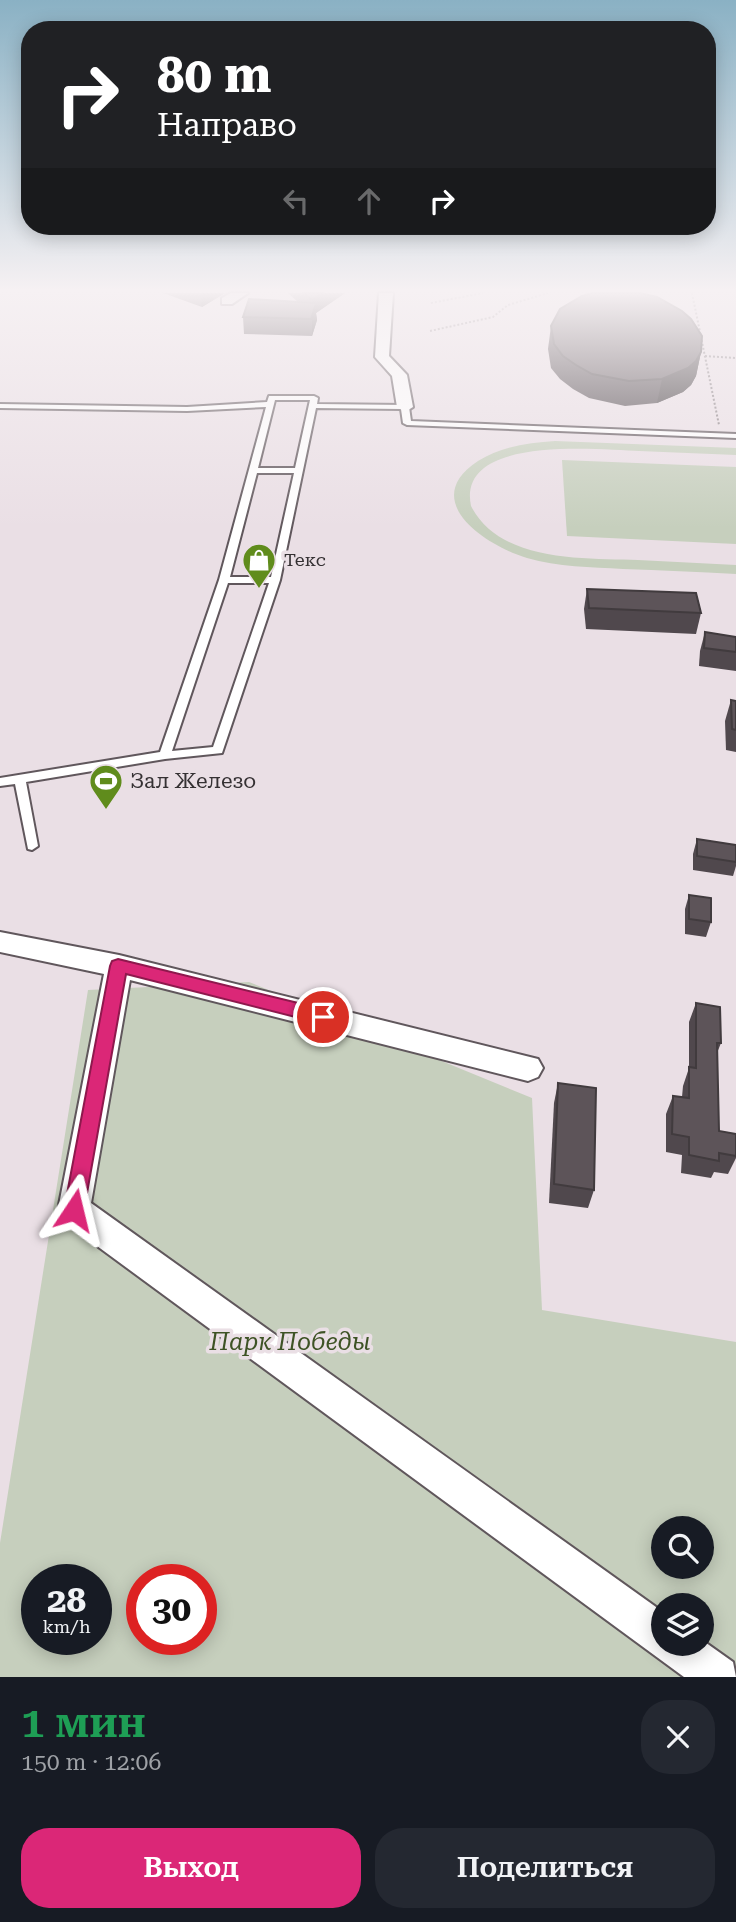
<!DOCTYPE html>
<html lang="ru">
<meta charset="utf-8">
<style>
body{margin:0;font-family:"Roboto Serif",serif;background:#242831;color:#f1f3f6;height:100vh;display:flex;flex-direction:column;font-size:26px;white-space:nowrap}
*{box-sizing:border-box;margin:0}
p{font-size:23px;color:#9ea1a6}
.icon{flex:none;width:38px;height:38px;fill:none;stroke:currentColor;stroke-width:2;stroke-linecap:round;stroke-linejoin:round}
.map{position:relative;height:1677px;overflow:hidden}
.side{display:flex;flex-direction:column;background:#171b24;flex:1}
.side>*{flex:none}
.guide{position:absolute;left:21px;top:21px;width:695px;height:214px;border-radius:28px;box-shadow:0 4px 18px #0003;background:#202124;color:#fff;overflow:hidden}
.fabs{position:absolute;left:651px;top:1516px;display:grid;gap:14px}
.fabs a{display:grid;place-items:center;width:63px;height:63px;border-radius:50%;background:#171b24;box-shadow:0 4px 18px #0003;font-size:35px}
.speed{position:absolute;left:21px;top:1564px;display:flex;gap:14px;font-size:35px;font-weight:700;text-align:center}
.speed>*{display:grid;place-content:center;width:91px;height:91px;border-radius:50%;background:#171b24;box-shadow:0 4px 18px #0003;line-height:1}
.speed small{font-size:18px;font-weight:400}
.speed .limit{border:10px solid #d22;background:#fff;color:#111}
.pin{position:absolute;display:grid;place-items:center;width:60px;height:60px;color:#fff;margin:-30px;border:4px solid #fff;border-radius:50%;box-shadow:0 2px 7px #0007}
.me{position:absolute;width:77px;margin:-38px;rotate:10deg;stroke-linejoin:round;filter:drop-shadow(0 0 5px #0008)}
.turn{display:flex;align-items:center;gap:24px;height:147px;padding:0 21px;font-size:32px}
.turn .icon{width:91px;height:91px;stroke-width:2.5}
.turn b{display:block;font-size:49px;line-height:60px}
.lanes{display:flex;align-items:center;height:66px;padding:0 21px;background:#0003;justify-content:center;gap:35px;direction:ltr}
.lanes .off{opacity:.35}
.round{display:grid;place-items:center;flex:none;width:74px;height:74px;border-radius:28px;background:#242831}
.summary{display:flex;align-items:center;justify-content:space-between;height:119px;padding:0 21px}
h1{font-size:42px;font-weight:600;line-height:52px;color:#1e9e55}
.button{display:flex;gap:14px;margin-top:auto;padding:14px 21px}
.button a{flex:1;height:80px;border-radius:28px;background:#db2777;color:#fff;font-size:28px;font-weight:600;line-height:80px;text-align:center}
.button a+a{background:#242831;color:#f1f3f6}
.map>svg:first-child{display:block}
</style>
<div class="map">
<svg width="736" height="1677" viewBox="0 0 736 1677">
<rect width="100%" height="100%" fill="#eadfe5"/>
<g fill="#c6cfbd" fill-rule="evenodd">
<path d="M 555,441 L 736,448 L 736,455 C 704,454 671,452 639,451 C 600,450 456,434 471,506 C 500,563 585,558 638,560 C 671,562 703,563 736,565 L 736,574 C 698,572 661,570 623,569 C 591,567 558,567 527,558 C 487,546 417,501 478,461 C 501,446 529,443 555,441 Z"/>
<path d="M 562,460 L 736,467 L 736,544 L 567,536 Z"/>
<path d="M 249,982 L 532,1098 L 542,1310 L 736,1342 L 736,1677 L 0,1677 L 0,1543 L 88,990 ZM 663,1528 L 702,1528 L 702,1566 L 663,1566 ZM 37,1580 L 96,1580 L 96,1640 L 37,1640 ZM 142,1580 L 201,1580 L 201,1640 L 142,1640 ZM 663,1605 L 702,1605 L 702,1643 L 663,1643 Z"/>
</g>
<g fill="none" stroke-linecap="round" stroke-linejoin="round">
<defs>
<path id="lane" d="M 269,396 L 314,396 L 318,398 L 317,404 L 405,405 L 409,407 L 411,421 L 736,434 L 736,438 L 407,425 L 403,423 L 401,409 L 316,408 L 280,580 L 222,753 L 165,759 L 26,782 L 38,846 L 32,850 L 28,849 L 15,784 L 0,786 L 0,778 L 160,752 L 219,580 L 266,407 L 187,411 L 0,408 L 0,404 L 187,407 L 267,402 ZM 275,400 L 310,400 L 295,468 L 258,468 ZM 257,473 L 294,473 L 271,577 L 230,577 ZM 228,583 L 269,583 L 213,747 L 172,751 Z"/>
<g id="street">
<path d="M 231,293 L 248,293 L 232,304 L 222,304 L 222,298 Z"/>
<path d="M 379,293 L 393,293 L 389,356 L 407,375 L 413,407 L 405,412 L 397,407 L 392,376 L 375,357 Z"/>
<path d="M 0,932 L 119,955 L 538,1059 L 543,1068 L 538,1077 L 528,1081 L 130,980 L 91,1203 L 663,1612 L 663,1643 L 702,1643 L 702,1640 L 733,1662 L 736,1677 L 684,1677 L 63,1221 L 58,1210 L 104,974 L 0,952 Z"/>
</g>
</defs>
<use href="#lane" stroke="#60575c" stroke-width="4"/>
<use href="#street" stroke="#60575c" stroke-width="4"/>
<g stroke="#888084" stroke-width="2" stroke-dasharray="2 2" stroke-linecap="butt">
<path d="M 692,293 L 719,425"/>
<path d="M 431,303 L 483,293"/>
<path d="M 430,331 L 493,317 L 508,305 L 548,293"/>
<path d="M 705,356 L 736,358"/>
</g>
<use href="#lane" fill="#fff" fill-rule="evenodd"/>
<use href="#street" fill="#fff" fill-rule="evenodd"/>
</g>
<g fill="#50484d">
<path d="M 163,293 L 225,293 L 202,307 Z"/>
<path d="M 288,293 L 345,293 L 316,313 L 317,320 L 312,336 L 244,334 L 243,317 L 298,302 Z"/>
<path d="M 551,326 L 701,352 L 696,376 L 691,385 L 683,392 L 657,403 L 625,406 L 589,398 L 573,389 L 560,379 L 551,368 L 548,349 Z"/>
<path d="M 587,589 L 701,613 L 696,634 L 586,629 L 584,609 Z"/>
<path d="M 705,632 L 736,637 L 736,671 L 699,666 L 700,651 Z"/>
<path d="M 731,700 L 736,701 L 736,752 L 726,750 L 725,721 Z"/>
<path d="M 697,839 L 736,845 L 736,866 L 733,876 L 693,870 L 693,854 Z"/>
<path d="M 689,895 L 711,922 L 706,937 L 685,934 L 685,909 Z"/>
<path d="M 696,1003 L 721,1043 L 717,1053 L 719,1131 L 736,1134 L 736,1158 L 728,1174 L 714,1172 L 711,1178 L 681,1173 L 682,1155 L 666,1152 L 666,1114 L 673,1096 L 682,1097 L 683,1086 L 689,1068 L 689,1022 Z"/>
<path d="M 558,1083 L 594,1190 L 588,1208 L 549,1203 L 554,1103 Z"/>
</g>
<g fill="#413b3e">
<path d="M 201,293 L 225,293 L 202,307 Z"/>
<path d="M 322,293 L 345,293 L 316,313 L 317,320 L 312,336 L 312,300 Z"/>
<path d="M 701,352 L 696,376 L 691,385 L 683,392 L 657,403 L 662,379 Z"/>
</g>
<g fill="#5d5459" stroke="#413b3e" stroke-width="2">
<path d="M 304,293 L 322,293 L 312,300 Z"/>
<path d="M 592,293 L 640,293 L 657,297 L 682,311 L 691,319 L 702,336 L 701,352 L 696,361 L 688,368 L 662,379 L 629,381 L 592,374 L 576,365 L 563,356 L 554,344 L 551,326 L 560,309 L 582,296 Z"/>
<path d="M 249,299 L 316,303 L 311,319 L 243,317 Z"/>
<path d="M 587,589 L 696,593 L 701,613 L 589,608 Z"/>
<path d="M 705,632 L 736,637 L 736,652 L 704,648 Z"/>
<path d="M 731,700 L 736,701 L 736,730 L 732,729 Z"/>
<path d="M 697,839 L 736,845 L 736,862 L 697,856 Z"/>
<path d="M 689,895 L 711,898 L 711,922 L 689,919 Z"/>
<path d="M 696,1003 L 720,1007 L 721,1043 L 717,1043 L 719,1131 L 736,1134 L 736,1156 L 719,1153 L 719,1161 L 689,1155 L 689,1137 L 672,1134 L 673,1096 L 689,1098 L 689,1067 L 696,1068 Z"/>
<path d="M 558,1083 L 596,1088 L 594,1190 L 554,1184 Z"/>
</g>
<linearGradient id="sky" x2="0" y2="1"><stop stop-color="#8ab1c4"/><stop offset="0.55" stop-color="#f6f1f3"/><stop offset="1" stop-color="#f6f1f3" stop-opacity="0"/></linearGradient>
<rect width="736" height="528" fill="url(#sky)"/>
<path fill="#db2777" stroke="#8e194d" stroke-width="2" d="M 118,959 L 323,1009 L 330,1012 L 332,1017 L 330,1022 L 323,1024 L 126,974 L 84,1210 L 81,1217 L 74,1220 L 67,1217 L 64,1210 L 110,966 L 112,961 Z"/>
<defs>
<symbol id="shop-pin" viewBox="-11 -11 22 30"><path d="M0 17L-7.5 6A9.5 9.5 0 1 1 7.5 6Z" fill="#608c1c" stroke="#eadfe5"/><path d="M-5-2.5h2.3a2.7 3.5 0 0 1 5.4 0H5L5.5 6h-11ZM-1.5-2.5h3a1.5 2.3 0 0 0-3 0Z" fill="#fff"/></symbol>
<symbol id="stadium-pin" viewBox="-11 -11 22 30"><path d="M0 17L-7.5 6A9.5 9.5 0 1 1 7.5 6Z" fill="#608c1c" stroke="#eadfe5"/><path d="M0-5a6.5 5 0 1 0 0 10a6.5 5 0 1 0 0-10ZM-3.5-1.8h7v3.6h-7Z" fill="#fff"/></symbol>
</defs>
<g fill-rule="evenodd">
<use href="#shop-pin" x="240" y="541" width="38" height="52"/>
<use href="#stadium-pin" x="87" y="762" width="38" height="52"/>
</g>
<g text-anchor="middle" stroke-width="7" stroke-linejoin="round" paint-order="stroke">
<g font-size="18" fill="#353133" stroke="#eadfe5" text-anchor="start">
<text x="284" y="566">Текс</text>
</g>
<g font-size="21" fill="#353133" stroke="#eadfe5" text-anchor="start">
<text x="130" y="788">Зал Железо</text>
</g>
<g font-size="24" font-style="italic" fill="#3e5325" stroke="#eadfe5">
<text x="290" y="1350">Парк Победы</text>
</g>
</g>
</svg>
<div class="fabs">
<a><svg class="icon" aria-label="search" viewBox="0 0 24 24"><circle cx="10" cy="10" r="6"/><path d="M15 15l6 6"/></svg></a>
<a><svg class="icon" aria-label="layers" viewBox="0 0 24 24"><path d="M12 4l9 5-9 5-9-5zM3 14l9 5 9-5"/></svg></a>
</div>
<div class="speed"><div>28<small>km/h</small></div><div class="limit">30</div></div>
<div class="pin" style="left:323px;top:1017px;background:#d93025"><svg class="icon" aria-label="arrive" viewBox="0 0 24 24"><path d="M6 21V4h12l-3 4 3 4H6"/></svg></div>
<svg class="me" style="left:74px;top:1210px" viewBox="-20 -20 40 40"><path d="M0-17L14 15 0 8-14 15z" fill="#db2777" stroke="#fff" stroke-width="4"/></svg>
<div class="guide">
<div class="turn"><svg class="icon" aria-label="right" viewBox="0 0 24 24"><path d="M7 20v-9h11M14 6l5 5-5 5"/></svg><div><b>80 m</b>Направо</div></div>
<div class="lanes"><svg class="icon off" aria-label="left" viewBox="0 0 24 24"><path d="M17 20v-9H6M10 6l-5 5 5 5"/></svg><svg class="icon off" aria-label="ahead" viewBox="0 0 24 24"><path d="M12 20V5M6 11l6-6 6 6"/></svg><svg class="icon" aria-label="right" viewBox="0 0 24 24"><path d="M7 20v-9h11M14 6l5 5-5 5"/></svg></div>
</div>
</div>
<section class="side">
<div class="summary"><div><h1>1 мин</h1><p>150 m · 12:06</p></div><a class="round"><svg class="icon" aria-label="close" viewBox="0 0 24 24"><path d="M6 6l12 12M18 6L6 18"/></svg></a></div>
<div class="button"><a>Выход</a><a>Поделиться</a></div>
</section>
